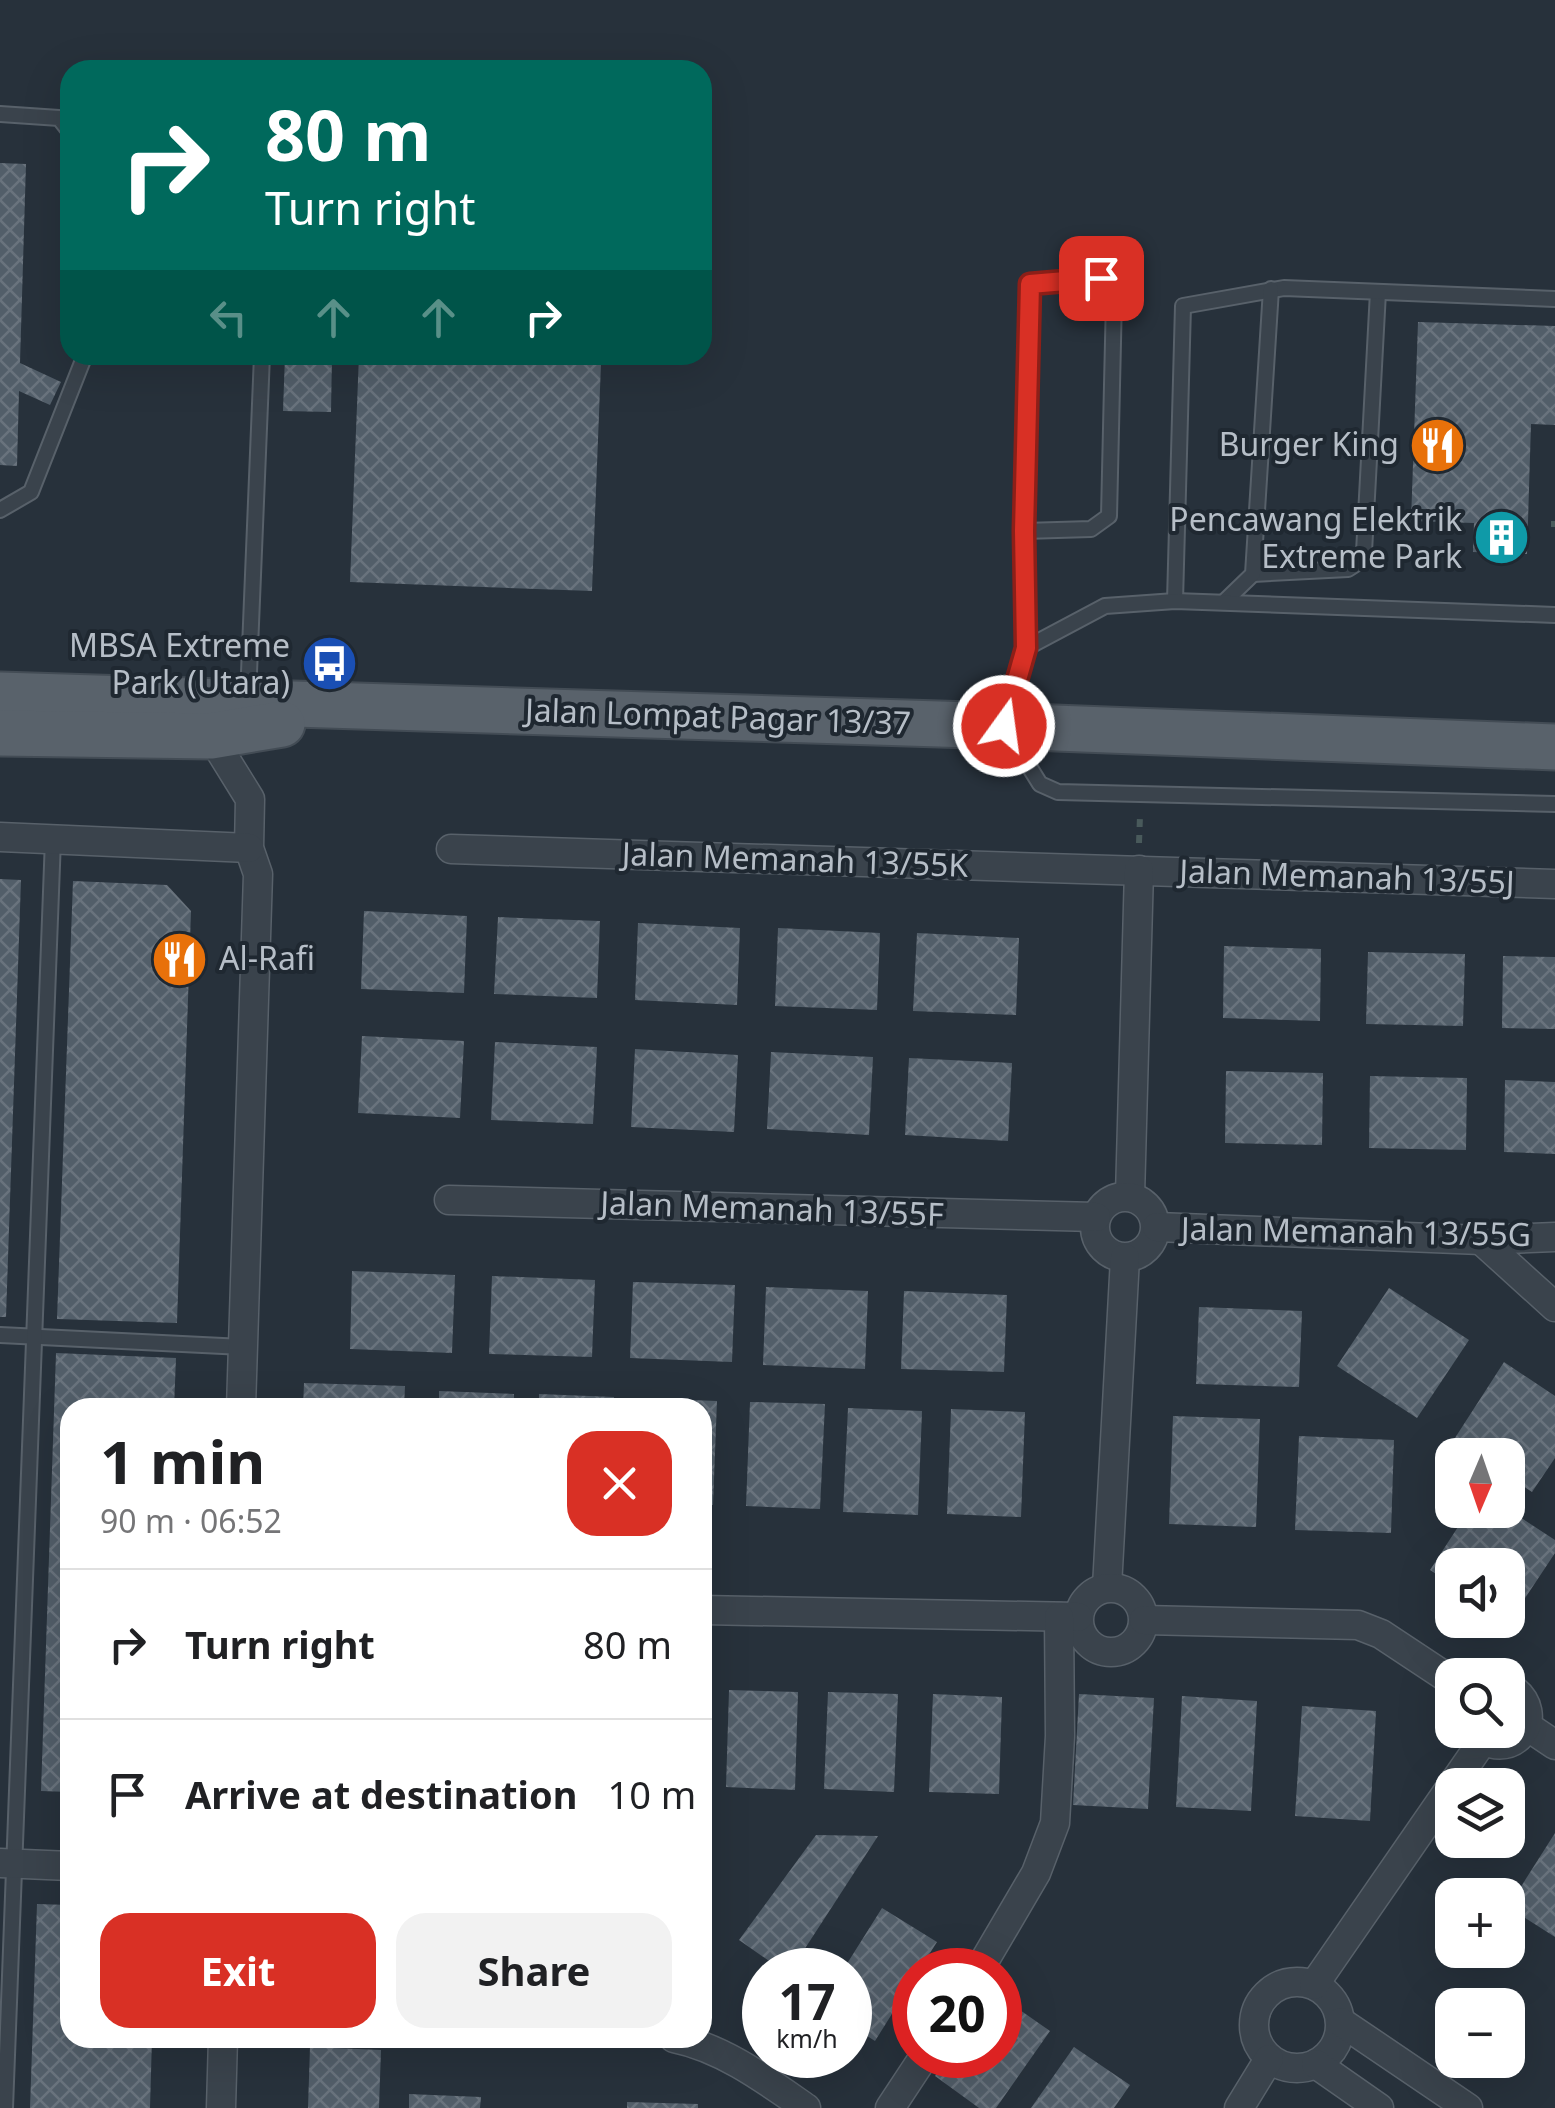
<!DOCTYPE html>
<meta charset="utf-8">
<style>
body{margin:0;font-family:"Noto Sans",sans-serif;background:#f2f2f2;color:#202124;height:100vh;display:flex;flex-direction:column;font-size:38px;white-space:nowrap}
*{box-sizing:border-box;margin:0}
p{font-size:32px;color:#757577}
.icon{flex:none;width:55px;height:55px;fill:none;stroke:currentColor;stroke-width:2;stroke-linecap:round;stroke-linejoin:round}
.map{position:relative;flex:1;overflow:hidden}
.side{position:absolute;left:60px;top:1398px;width:652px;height:650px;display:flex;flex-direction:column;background:#fff;border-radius:30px;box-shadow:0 10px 40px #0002}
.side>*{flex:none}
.top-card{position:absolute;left:60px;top:60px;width:652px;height:305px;border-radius:30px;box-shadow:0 10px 40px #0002;background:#00695c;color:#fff;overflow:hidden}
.needle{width:65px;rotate:182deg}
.buttons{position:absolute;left:1435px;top:1438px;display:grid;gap:20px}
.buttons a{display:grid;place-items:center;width:90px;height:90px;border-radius:20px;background:#fff;box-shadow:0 10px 40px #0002;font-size:50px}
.speed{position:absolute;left:742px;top:1948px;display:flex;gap:20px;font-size:50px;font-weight:700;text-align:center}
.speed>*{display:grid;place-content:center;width:130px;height:130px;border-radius:50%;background:#fff;box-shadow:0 10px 40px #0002;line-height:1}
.speed small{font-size:25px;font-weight:400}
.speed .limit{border:15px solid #d22;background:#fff;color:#111}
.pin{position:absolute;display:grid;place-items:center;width:85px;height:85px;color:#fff;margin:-42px;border-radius:20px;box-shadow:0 5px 15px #0006}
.me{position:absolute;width:110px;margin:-55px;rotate:14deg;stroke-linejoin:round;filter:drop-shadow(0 0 8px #0008)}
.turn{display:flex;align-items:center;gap:35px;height:210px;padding:0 40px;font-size:45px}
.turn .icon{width:130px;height:130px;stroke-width:2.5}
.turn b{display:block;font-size:70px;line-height:85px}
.lanes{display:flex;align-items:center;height:95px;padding:0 40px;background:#0003;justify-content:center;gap:50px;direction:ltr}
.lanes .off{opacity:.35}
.round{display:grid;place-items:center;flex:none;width:105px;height:105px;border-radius:30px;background:#f2f2f2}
.head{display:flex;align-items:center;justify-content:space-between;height:170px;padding:0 40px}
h1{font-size:60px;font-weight:700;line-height:75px}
.primary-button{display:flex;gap:20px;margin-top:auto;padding:20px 40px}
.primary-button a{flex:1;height:115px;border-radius:30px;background:#d93025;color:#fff;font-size:40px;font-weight:700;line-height:115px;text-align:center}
.primary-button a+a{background:#f2f2f2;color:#202124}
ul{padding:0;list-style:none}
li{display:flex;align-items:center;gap:30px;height:150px;padding:0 40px;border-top:2px solid #e0e0e0}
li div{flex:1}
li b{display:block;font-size:38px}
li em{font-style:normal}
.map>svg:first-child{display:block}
</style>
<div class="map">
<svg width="1555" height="2108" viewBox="0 0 1555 2108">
<defs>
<pattern id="building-cross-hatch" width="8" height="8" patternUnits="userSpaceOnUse" patternTransform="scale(2.5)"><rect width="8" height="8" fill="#525e69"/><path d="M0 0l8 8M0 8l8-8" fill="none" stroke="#69737d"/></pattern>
</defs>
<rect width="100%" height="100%" fill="#27313b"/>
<g fill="url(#building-cross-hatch)">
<path d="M 0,163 L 26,164 L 20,363 L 61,382 L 50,405 L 19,391 L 17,466 L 0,465 Z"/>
<path d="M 1418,322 L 1555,326 L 1555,425 L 1531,424 L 1527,554 L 1473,552 L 1474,523 L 1411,521 Z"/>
<path d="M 285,355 L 332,355 L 331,412 L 283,411 Z"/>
<path d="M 359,355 L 601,364 L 592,591 L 350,582 Z"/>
<path d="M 0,879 L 21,880 L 6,1317 L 0,1317 Z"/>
<path d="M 73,881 L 167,885 L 191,911 L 177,1323 L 57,1319 Z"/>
<path d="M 364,911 L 467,916 L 464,993 L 361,989 Z"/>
<path d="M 498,917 L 600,921 L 597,998 L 494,994 Z"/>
<path d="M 638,923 L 740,928 L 737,1005 L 635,1000 Z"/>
<path d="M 778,928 L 880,933 L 877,1010 L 775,1006 Z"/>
<path d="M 917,933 L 1019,938 L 1016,1015 L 913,1011 Z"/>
<path d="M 1224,946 L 1321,949 L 1320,1021 L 1223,1018 Z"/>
<path d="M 1368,952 L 1465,954 L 1463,1026 L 1366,1024 Z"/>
<path d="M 1503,956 L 1555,957 L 1555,1029 L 1502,1028 Z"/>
<path d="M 362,1036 L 464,1041 L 460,1118 L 358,1113 Z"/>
<path d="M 495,1042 L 597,1047 L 593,1124 L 491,1120 Z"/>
<path d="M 635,1049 L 738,1055 L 734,1132 L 631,1127 Z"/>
<path d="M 771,1052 L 873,1057 L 869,1135 L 767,1129 Z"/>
<path d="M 909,1058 L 1012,1063 L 1008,1141 L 905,1135 Z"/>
<path d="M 1226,1071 L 1323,1073 L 1322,1145 L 1225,1143 Z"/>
<path d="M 1370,1076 L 1467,1078 L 1466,1150 L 1369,1148 Z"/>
<path d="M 1505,1080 L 1555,1082 L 1555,1154 L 1504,1152 Z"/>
<path d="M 352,1271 L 455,1275 L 452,1353 L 350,1349 Z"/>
<path d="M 492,1276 L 595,1280 L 592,1357 L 489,1354 Z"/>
<path d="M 633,1282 L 735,1285 L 732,1362 L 630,1358 Z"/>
<path d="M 766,1287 L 868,1291 L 865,1369 L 763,1365 Z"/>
<path d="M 1389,1288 L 1469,1340 L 1417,1418 L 1337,1366 Z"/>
<path d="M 904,1291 L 1007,1295 L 1004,1372 L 901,1369 Z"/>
<path d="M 1199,1307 L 1302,1311 L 1299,1387 L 1196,1384 Z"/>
<path d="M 56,1353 L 176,1358 L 174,1408 L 70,1408 L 70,1792 L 41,1791 Z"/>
<path d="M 1504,1362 L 1555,1396 L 1555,1458 L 1532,1492 L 1508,1476 L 1508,1455 L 1475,1455 L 1453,1441 Z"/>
<path d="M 304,1383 L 405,1386 L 404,1408 L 303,1408 Z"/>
<path d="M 439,1391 L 514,1394 L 514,1408 L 439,1408 Z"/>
<path d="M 539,1394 L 614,1397 L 613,1408 L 539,1408 Z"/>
<path d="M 643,1398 L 717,1401 L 713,1505 L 702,1505 L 702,1408 L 642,1408 Z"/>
<path d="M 750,1402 L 825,1404 L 820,1509 L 746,1506 Z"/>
<path d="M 848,1408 L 922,1411 L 918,1515 L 843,1512 Z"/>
<path d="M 951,1409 L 1025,1412 L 1021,1517 L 947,1514 Z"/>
<path d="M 1173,1416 L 1260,1419 L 1256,1527 L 1169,1524 Z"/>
<path d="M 1299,1436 L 1394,1440 L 1391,1533 L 1295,1530 Z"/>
<path d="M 1469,1510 L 1509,1510 L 1555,1540 L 1555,1553 L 1508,1624 L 1508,1565 L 1452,1565 L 1452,1584 L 1430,1570 Z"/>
<path d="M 729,1690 L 798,1692 L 795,1790 L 726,1787 Z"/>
<path d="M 828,1692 L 898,1694 L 894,1792 L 824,1789 Z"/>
<path d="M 933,1694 L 1002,1697 L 999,1794 L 929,1792 Z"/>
<path d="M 1079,1694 L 1154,1698 L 1148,1809 L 1073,1805 Z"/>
<path d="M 1182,1696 L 1257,1701 L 1251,1811 L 1176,1807 Z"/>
<path d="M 1302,1706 L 1376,1711 L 1370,1821 L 1295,1816 Z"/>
<path d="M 1555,1833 L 1555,1937 L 1508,1907 Z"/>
<path d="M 816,1835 L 878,1836 L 791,1970 L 782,1970 L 739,1940 Z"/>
<path d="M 37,1904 L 70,1905 L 70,2038 L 152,2038 L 150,2108 L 30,2108 Z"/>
<path d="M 882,1908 L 937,1942 L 919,1970 L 915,1970 L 915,1977 L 875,2041 L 850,2025 L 850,1970 L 843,1970 Z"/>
<path d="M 1000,1996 L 1050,2031 L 996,2108 L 979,2108 L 935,2076 L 950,2055 L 1000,2055 Z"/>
<path d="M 310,2047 L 381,2050 L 379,2108 L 308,2108 Z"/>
<path d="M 1074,2047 L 1130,2085 L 1114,2108 L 1031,2108 Z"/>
<path d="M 409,2094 L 481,2097 L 480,2108 L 409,2108 Z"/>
<path d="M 627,2102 L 698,2104 L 698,2108 L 627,2108 Z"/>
</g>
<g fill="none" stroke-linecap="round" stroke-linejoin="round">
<defs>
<g id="lane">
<path d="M 0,114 L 59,118 L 70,132"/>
<path d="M 1101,278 L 1114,298 L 1109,516 L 1091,529 L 1024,531 L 1030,284 Z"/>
<path d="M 0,510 L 31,492 L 85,355"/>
<path d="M 1024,531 L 1026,648"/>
<path d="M 1253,574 L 1348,569 L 1359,562 L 1364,552 L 1378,292"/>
<path d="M 1175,601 L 1183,306 L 1284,288 L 1555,299"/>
<path d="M 1225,601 L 1253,574 L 1271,289"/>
<path d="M 1555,615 L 1175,601 L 1105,606 L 1026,648 L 1004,726 L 1040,784 L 1058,792 L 1555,804"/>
<path d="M 248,697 L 262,355"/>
<path d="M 0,1335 L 243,1347"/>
<path d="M 5,2108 L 53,839"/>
</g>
<g id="street">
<path d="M 211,736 L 250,799 L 249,848 L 258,874 L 241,1408"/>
<path d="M 0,837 L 249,848"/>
<path d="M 451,849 L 1555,884"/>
<path d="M 1130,1196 L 1139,870"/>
<circle cx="1125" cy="1227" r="30"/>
<path d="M 449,1200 L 1096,1217"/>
<path d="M 1157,1227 L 1481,1240 L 1555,1237"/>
<path d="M 1481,1240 L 1555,1307"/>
<path d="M 1107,1587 L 1125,1258"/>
<circle cx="1111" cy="1620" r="32"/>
<path d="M 702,1610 L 1078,1617"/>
<path d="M 1144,1620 L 1358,1625 L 1381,1634 L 1452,1681"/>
<path d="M 1527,1726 L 1555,1745"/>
<path d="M 1472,1730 C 1508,1771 1555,1715 1508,1686"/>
<path d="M 0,1863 L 70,1866"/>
<path d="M 979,1970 L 1036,1873 L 1055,1823 L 1060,1736 L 1059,1617"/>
<circle cx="1297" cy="2025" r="43"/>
<path d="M 1314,1985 L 1482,1742"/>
<path d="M 1341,2022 L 1468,2108"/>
<path d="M 674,2038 C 723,2048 766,2080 806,2108"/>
<path d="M 1316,2064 L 1379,2108"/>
<path d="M 221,2108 L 223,2038"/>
<path d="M 890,2108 L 925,2055"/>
<path d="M 1239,2108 L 1269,2059"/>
</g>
<g id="primary">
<path d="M 0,695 L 1004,726 L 1555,747"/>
<path d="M 0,733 L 211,736 L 282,724"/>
</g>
</defs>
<use href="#lane" stroke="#58616a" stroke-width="18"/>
<use href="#street" stroke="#58616a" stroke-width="31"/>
<use href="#primary" stroke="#434c55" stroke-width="49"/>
<g stroke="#495a5b" stroke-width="6" stroke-dasharray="8 8" stroke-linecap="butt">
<path d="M 1551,524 L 1555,524"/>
<path d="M 1139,843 L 1140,816"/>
</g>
<use href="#lane" stroke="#3a434c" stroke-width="14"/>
<use href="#street" stroke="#3a434c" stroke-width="28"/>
<use href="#primary" stroke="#59626b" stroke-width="45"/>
</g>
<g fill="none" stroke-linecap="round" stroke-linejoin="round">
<defs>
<path id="route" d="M 1004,726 L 1026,648 L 1024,531 L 1030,284 L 1101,278"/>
</defs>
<use href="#route" stroke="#8d1f18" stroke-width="25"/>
<use href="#route" stroke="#d93025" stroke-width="18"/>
</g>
<defs>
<symbol id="restaurant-disc" viewBox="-11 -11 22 22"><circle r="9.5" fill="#e8710a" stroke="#1f2831"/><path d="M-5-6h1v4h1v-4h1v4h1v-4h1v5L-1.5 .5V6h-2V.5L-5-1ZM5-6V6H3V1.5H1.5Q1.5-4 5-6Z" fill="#fff"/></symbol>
<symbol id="building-disc" viewBox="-11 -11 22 22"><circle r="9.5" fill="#0f9aa8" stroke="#1f2831"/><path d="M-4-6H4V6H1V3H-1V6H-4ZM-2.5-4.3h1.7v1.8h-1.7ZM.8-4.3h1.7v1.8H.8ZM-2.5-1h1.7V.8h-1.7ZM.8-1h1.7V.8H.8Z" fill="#fff"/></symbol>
<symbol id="bus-disc" viewBox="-11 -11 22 22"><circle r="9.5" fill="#1a4fb4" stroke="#1f2831"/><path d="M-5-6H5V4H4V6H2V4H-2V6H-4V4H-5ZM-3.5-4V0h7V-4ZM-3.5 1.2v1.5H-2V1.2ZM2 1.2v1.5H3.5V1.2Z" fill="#fff"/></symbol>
</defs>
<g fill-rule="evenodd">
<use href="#restaurant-disc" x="1406" y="414" width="63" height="63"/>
<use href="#building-disc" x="1470" y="506" width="63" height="63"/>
<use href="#bus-disc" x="298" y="632" width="63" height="63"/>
<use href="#restaurant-disc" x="148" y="928" width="63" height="63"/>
</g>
<g text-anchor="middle" stroke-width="8" stroke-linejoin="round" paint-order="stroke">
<g font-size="32" fill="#b6bec7" stroke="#1f2831" text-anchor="end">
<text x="1399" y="456">Burger King</text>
<text x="1462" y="531">Pencawang Elektrik<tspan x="1462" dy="37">Extreme Park</tspan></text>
<text x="290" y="657">MBSA Extreme<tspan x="290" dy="37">Park (Utara)</tspan></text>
<text x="219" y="970" text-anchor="start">Al-Rafi</text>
</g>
<g font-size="32" fill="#b6bec7" stroke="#1f2831">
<text transform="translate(718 717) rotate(2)" y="11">Jalan Lompat Pagar 13/37</text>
<text transform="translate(795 860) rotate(2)" y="11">Jalan Memanah 13/55K</text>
<text transform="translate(1347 877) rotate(2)" y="11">Jalan Memanah 13/55J</text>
<text transform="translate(772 1209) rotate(2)" y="11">Jalan Memanah 13/55F</text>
<text transform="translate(1356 1232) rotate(1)" y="11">Jalan Memanah 13/55G</text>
</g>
</g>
</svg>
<div class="buttons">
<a><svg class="needle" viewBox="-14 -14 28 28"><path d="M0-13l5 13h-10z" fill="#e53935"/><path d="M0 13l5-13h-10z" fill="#757577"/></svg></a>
<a><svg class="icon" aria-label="sound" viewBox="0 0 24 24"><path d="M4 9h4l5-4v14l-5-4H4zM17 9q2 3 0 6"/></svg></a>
<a><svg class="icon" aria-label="search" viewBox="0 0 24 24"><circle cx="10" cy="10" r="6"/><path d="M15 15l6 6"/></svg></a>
<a><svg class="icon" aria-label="layers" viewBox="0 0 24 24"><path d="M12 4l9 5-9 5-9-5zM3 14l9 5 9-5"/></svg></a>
<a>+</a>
<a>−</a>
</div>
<div class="speed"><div>17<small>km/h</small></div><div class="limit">20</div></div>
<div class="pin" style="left:1101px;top:278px;background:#d93025"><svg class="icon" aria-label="arrive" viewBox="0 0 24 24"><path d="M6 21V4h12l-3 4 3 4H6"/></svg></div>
<svg class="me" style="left:1004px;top:726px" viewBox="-20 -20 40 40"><circle r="17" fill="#d93025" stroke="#fff" stroke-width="3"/><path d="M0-11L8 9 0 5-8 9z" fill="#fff"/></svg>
<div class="top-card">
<div class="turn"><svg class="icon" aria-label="right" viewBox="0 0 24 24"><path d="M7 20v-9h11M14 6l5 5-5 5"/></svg><div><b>80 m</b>Turn right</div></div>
<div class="lanes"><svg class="icon off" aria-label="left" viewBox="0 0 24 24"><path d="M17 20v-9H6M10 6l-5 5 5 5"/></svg><svg class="icon off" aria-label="ahead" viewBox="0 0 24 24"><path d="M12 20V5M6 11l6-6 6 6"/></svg><svg class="icon off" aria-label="ahead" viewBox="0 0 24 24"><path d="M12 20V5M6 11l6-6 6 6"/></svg><svg class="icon" aria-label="right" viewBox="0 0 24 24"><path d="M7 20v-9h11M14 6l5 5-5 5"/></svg></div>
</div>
<section class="side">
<div class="head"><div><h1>1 min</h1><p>90 m · 06:52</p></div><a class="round" style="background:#d93025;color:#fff"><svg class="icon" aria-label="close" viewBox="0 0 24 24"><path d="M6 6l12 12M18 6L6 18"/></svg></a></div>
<ul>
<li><svg class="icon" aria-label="right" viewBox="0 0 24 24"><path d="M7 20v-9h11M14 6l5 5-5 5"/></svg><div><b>Turn right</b></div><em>80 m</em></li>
<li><svg class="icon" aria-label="arrive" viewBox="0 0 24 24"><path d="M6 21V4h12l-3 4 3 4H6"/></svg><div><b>Arrive at destination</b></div><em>10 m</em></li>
</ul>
<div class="primary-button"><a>Exit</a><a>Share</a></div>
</section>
</div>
